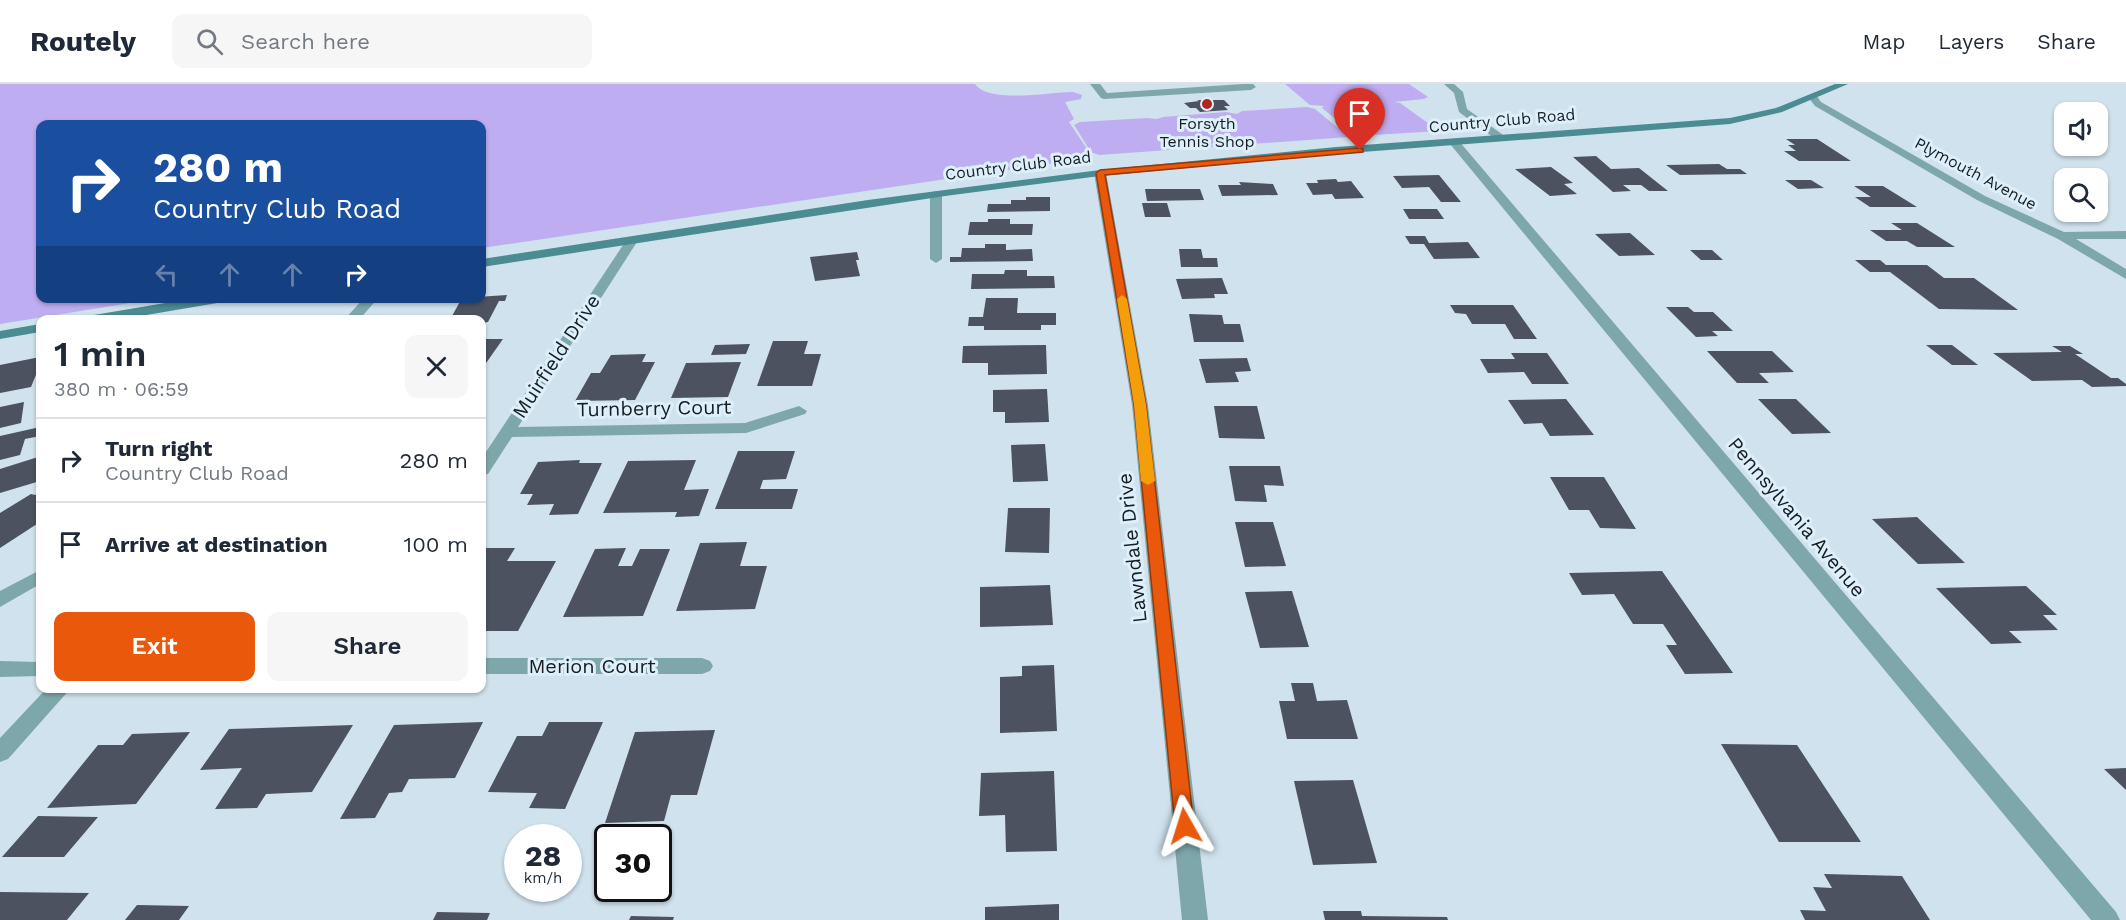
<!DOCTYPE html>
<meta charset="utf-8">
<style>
body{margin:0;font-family:"Work Sans",sans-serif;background:#f6f6f7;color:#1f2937;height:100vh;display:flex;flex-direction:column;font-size:22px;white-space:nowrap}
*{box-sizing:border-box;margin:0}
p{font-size:20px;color:#747a83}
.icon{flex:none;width:33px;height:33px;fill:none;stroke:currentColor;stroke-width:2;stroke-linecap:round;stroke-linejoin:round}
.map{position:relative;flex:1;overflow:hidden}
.details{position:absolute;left:36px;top:231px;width:450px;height:378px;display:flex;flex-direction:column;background:#fff;border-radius:12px;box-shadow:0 2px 4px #0004}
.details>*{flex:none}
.hud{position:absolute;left:36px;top:36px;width:450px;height:183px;border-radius:12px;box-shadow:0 2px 4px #0004;background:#1a4fa0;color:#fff;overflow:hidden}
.fabs{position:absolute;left:2054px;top:18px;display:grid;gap:12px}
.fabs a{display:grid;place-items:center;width:54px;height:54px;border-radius:12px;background:#fff;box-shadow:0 2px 4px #0004;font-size:30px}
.speed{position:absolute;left:504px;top:740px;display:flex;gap:12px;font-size:30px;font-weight:700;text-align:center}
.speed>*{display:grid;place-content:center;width:78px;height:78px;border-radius:50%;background:#fff;box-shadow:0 2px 4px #0004;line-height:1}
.speed small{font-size:15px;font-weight:400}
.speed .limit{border:3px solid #111;border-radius:9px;background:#fff;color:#111}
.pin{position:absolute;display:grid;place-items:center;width:51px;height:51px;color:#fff;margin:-62px -26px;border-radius:50% 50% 50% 0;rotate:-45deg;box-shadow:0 0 6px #0007}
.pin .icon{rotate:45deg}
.me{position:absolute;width:66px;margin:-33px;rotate:354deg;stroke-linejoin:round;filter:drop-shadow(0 0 4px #0008)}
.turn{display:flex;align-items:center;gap:21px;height:126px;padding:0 18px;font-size:27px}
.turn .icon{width:78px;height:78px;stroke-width:2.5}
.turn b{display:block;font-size:42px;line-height:51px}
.lanes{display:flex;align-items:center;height:57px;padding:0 18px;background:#0003;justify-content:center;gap:30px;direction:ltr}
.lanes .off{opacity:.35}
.round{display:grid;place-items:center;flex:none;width:63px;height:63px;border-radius:12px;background:#f6f6f7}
.summary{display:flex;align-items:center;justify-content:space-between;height:102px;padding:0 18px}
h1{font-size:36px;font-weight:600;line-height:45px}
.button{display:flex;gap:12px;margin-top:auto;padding:12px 18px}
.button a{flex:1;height:69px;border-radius:12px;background:#ea580c;color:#fff;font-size:24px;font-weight:600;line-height:69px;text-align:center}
.button a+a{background:#f6f6f7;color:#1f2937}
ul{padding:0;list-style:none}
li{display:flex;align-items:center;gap:18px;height:84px;padding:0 18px;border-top:2px solid #e0e1e3}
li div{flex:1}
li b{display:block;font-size:22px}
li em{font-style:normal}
header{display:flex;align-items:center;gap:36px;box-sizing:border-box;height:84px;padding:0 30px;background:#fff;border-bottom:2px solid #e0e1e3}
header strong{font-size:28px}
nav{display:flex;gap:33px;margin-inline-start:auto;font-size:21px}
.search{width:420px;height:54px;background:#f6f6f7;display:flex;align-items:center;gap:15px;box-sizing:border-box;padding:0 21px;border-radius:12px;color:#747a83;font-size:22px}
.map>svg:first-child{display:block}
</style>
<header>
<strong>Routely</strong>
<div class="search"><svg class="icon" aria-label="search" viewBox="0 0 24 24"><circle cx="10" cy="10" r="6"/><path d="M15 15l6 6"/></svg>Search here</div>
<nav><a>Map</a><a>Layers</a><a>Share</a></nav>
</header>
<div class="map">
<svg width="2126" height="836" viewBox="0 0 2126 836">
<rect width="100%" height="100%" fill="#d0e2ed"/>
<g fill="#bfadf1">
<path d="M 0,0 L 975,0 C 989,20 1050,8 1073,8 L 1082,11 L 1081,15 L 1065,18 L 1074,35 L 1069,38 L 1089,68 L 1081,75 L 482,164 L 482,40 L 40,40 L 40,214 L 155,215 L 0,240 Z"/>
<path d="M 1285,0 L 1409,0 L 1428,13 L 1424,15 L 1394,18 L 1400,19 L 1439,47 L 1357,52 L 1322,24 L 1324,22 L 1310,21 Z"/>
<path d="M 1307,23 L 1315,25 L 1349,53 L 1099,71 L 1091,68 L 1074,41 L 1080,38 L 1147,34 L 1157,35 L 1163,33 L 1226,28 L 1237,30 L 1242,27 Z"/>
</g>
<g fill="#4c5260">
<path d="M 1197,16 L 1224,16 L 1230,22 L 1224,22 L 1228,26 L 1200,28 L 1196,24 L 1190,24 L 1184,19 L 1199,17 Z"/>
<path d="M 1786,55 L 1817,55 L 1851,77 L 1799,77 L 1784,67 L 1796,67 L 1788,61 L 1795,61 Z"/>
<path d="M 1596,72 L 1611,85 L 1639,84 L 1668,107 L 1649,107 L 1641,101 L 1623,101 L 1631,107 L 1613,108 L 1573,73 Z"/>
<path d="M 1719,80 L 1727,85 L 1740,85 L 1747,90 L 1680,91 L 1666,81 Z"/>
<path d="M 1551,83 L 1573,99 L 1564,100 L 1577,110 L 1550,112 L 1515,85 Z"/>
<path d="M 1439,91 L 1461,118 L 1441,118 L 1429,103 L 1402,104 L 1393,92 Z"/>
<path d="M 1336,95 L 1338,98 L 1351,97 L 1364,114 L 1335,115 L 1332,110 L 1313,111 L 1306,99 L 1318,99 L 1317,96 Z"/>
<path d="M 1785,96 L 1811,96 L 1824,104 L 1798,105 Z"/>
<path d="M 1239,98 L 1273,100 L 1278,111 L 1222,112 L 1218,101 L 1241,101 Z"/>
<path d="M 1854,102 L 1883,102 L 1917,123 L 1870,123 L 1855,113 L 1871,113 Z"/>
<path d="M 1145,105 L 1200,105 L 1204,116 L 1147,117 Z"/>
<path d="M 1026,113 L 1050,113 L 1050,127 L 987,128 L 988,120 L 1011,120 L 1011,116 L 1026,116 Z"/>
<path d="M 1142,119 L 1167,119 L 1171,133 L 1145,133 Z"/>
<path d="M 1403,125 L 1437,125 L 1444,135 L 1409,135 Z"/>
<path d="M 988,135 L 1010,135 L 1010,140 L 1033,140 L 1032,151 L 968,151 L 970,138 L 988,138 Z"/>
<path d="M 1891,139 L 1917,139 L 1955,163 L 1917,163 L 1907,157 L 1886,157 L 1870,146 L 1902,146 Z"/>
<path d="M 1630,149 L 1655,171 L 1619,172 L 1595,150 Z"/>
<path d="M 1405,152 L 1425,152 L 1429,159 L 1468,158 L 1480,174 L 1434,175 L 1424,160 L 1410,160 Z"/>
<path d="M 985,160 L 1006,160 L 1006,166 L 1032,165 L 1033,177 L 950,178 L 950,173 L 961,173 L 962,164 L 985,164 Z"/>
<path d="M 1179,165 L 1201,165 L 1203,174 L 1217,174 L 1218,183 L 1181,183 Z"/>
<path d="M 1690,166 L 1712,166 L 1723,176 L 1701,176 Z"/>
<path d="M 857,168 L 859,176 L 856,176 L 860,192 L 815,197 L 810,173 Z"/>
<path d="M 1855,176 L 1880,176 L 1886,181 L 1927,181 L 1944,194 L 1974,194 L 2018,226 L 1939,225 L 1890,188 L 1870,188 Z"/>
<path d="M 1005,186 L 1027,186 L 1027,192 L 1054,192 L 1055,204 L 971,205 L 972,190 L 1004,190 Z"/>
<path d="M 1222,194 L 1228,210 L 1214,210 L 1215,214 L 1182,215 L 1176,195 Z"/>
<path d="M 507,211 L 505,217 L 499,217 L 488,238 L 482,239 L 482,236 L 442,236 L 443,233 L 452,232 L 462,214 Z"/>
<path d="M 986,214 L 1018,214 L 1017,229 L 1056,229 L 1056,241 L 1041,241 L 1041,246 L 984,246 L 984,242 L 968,242 L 969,233 L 983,233 Z"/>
<path d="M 1450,221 L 1513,221 L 1537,255 L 1514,255 L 1505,240 L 1472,240 L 1466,230 L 1455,229 Z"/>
<path d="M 1666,223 L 1688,223 L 1694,228 L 1713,228 L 1733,247 L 1712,247 L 1718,252 L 1696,253 Z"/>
<path d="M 1189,230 L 1222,231 L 1224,240 L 1240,240 L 1244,258 L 1194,258 Z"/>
<path d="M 482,255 L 503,255 L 484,282 L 482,282 Z"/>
<path d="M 773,257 L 808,257 L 804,270 L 821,270 L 812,302 L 757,302 Z"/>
<path d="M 750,260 L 746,270 L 711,271 L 715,261 Z"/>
<path d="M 1046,261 L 1047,290 L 988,291 L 988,279 L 962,279 L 963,262 Z"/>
<path d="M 1926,261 L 1952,261 L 1978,281 L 1952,281 Z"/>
<path d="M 2052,262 L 2070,262 L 2083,270 L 2075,270 L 2111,294 L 2118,294 L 2126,300 L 2126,302 L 2092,303 L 2082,296 L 2032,297 L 1993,269 L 2062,268 Z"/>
<path d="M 1707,267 L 1772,267 L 1794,288 L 1759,289 L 1769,299 L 1737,299 Z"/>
<path d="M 1511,269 L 1547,269 L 1569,300 L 1532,300 L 1524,288 L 1488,289 L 1480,275 L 1515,275 Z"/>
<path d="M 646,270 L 642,278 L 655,278 L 635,316 L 575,317 L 591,289 L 600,289 L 611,271 Z"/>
<path d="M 40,273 L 40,281 L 31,303 L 0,309 L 0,281 Z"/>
<path d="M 1247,274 L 1251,287 L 1235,288 L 1239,298 L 1206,299 L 1199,275 Z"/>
<path d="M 741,278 L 728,313 L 671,314 L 686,279 Z"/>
<path d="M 1047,305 L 1049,338 L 1005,339 L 1005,328 L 993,328 L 993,306 Z"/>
<path d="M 1566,315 L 1594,351 L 1550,352 L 1542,339 L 1524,340 L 1508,316 Z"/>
<path d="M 1758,315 L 1796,315 L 1831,349 L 1792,350 Z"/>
<path d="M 24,318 L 21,339 L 0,344 L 0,323 Z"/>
<path d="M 1214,322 L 1257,322 L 1265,355 L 1219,354 Z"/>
<path d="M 40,343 L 40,352 L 25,355 L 20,371 L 0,376 L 0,352 Z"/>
<path d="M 1045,360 L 1048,397 L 1013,398 L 1011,361 Z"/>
<path d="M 738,367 L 795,367 L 786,395 L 763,396 L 760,405 L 798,405 L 792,425 L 715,425 Z"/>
<path d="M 38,373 L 40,397 L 0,409 L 0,385 Z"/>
<path d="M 580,376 L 579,379 L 602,379 L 578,430 L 549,431 L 554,420 L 527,421 L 533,410 L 520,410 L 538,378 Z"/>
<path d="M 696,376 L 684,406 L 709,405 L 699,432 L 675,433 L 677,428 L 603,429 L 628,377 Z"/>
<path d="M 1229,382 L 1280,382 L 1284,402 L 1264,401 L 1267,418 L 1235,417 Z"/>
<path d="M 1550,393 L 1604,393 L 1636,445 L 1600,444 L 1589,426 L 1569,426 Z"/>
<path d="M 31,410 L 40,412 L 40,438 L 0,464 L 0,429 Z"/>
<path d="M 1008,424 L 1050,424 L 1049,469 L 1005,468 Z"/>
<path d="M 1917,433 L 1965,479 L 1918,480 L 1872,435 Z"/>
<path d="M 1235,438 L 1273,438 L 1286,482 L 1245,483 Z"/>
<path d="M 747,458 L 740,482 L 767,482 L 755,525 L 676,527 L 700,459 Z"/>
<path d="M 482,464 L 515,464 L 507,477 L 556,477 L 518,547 L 482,547 Z"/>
<path d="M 626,464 L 618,482 L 632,482 L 640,465 L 670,465 L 643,532 L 563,533 L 595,465 Z"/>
<path d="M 1662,487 L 1733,589 L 1685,590 L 1666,561 L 1677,561 L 1663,540 L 1633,540 L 1614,510 L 1582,511 L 1569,489 Z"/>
<path d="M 1050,501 L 1053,541 L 980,543 L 980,503 Z"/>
<path d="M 2026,502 L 2057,531 L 2043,531 L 2058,546 L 2009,547 L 2022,559 L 1991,560 L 1936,504 Z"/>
<path d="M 1292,507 L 1309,563 L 1260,564 L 1245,508 Z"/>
<path d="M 1054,581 L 1057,647 L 1000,649 L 1000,593 L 1022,592 L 1022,582 Z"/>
<path d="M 1291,599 L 1313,599 L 1317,617 L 1347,616 L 1358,655 L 1287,655 L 1279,617 L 1295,617 Z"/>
<path d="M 483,638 L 455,694 L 409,695 L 402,708 L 389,709 L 375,734 L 340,735 L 394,641 Z"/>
<path d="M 549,638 L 603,638 L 565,725 L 529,724 L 537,709 L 488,708 L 517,652 L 542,652 Z"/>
<path d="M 353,641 L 312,708 L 266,710 L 257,724 L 215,725 L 242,684 L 200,686 L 229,645 Z"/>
<path d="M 715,646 L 697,711 L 671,711 L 664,737 L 605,739 L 635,648 Z"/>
<path d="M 190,648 L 136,720 L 47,724 L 98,661 L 123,661 L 132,650 Z"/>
<path d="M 1721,660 L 1797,661 L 1861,758 L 1779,758 Z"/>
<path d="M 2126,684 L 2126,706 L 2104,685 Z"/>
<path d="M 1054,687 L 1057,767 L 1006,768 L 1005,731 L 979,732 L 981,689 Z"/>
<path d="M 1353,696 L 1377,779 L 1313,781 L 1294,697 Z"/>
<path d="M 38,732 L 98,733 L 64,773 L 2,773 Z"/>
<path d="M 1824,790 L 1902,792 L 1930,836 L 1805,836 L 1800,826 L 1826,827 L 1813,803 L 1832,804 Z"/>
<path d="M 0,808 L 89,809 L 67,836 L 0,836 Z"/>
<path d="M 1059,820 L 1059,836 L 985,836 L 985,823 Z"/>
<path d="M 137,821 L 189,822 L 179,836 L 125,836 Z"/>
<path d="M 1323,827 L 1361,827 L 1362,832 L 1447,833 L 1448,836 L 1325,836 Z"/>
<path d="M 437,828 L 490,829 L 487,836 L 433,836 Z"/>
<path d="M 631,832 L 674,833 L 673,836 L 629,836 Z"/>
</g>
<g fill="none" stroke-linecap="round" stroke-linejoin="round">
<g fill="#7ea7ab" fill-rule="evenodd">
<path d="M 1090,0 L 1100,0 L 1107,9 L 1243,0 L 1253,0 L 1256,3 L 1251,6 L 1104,15 L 1101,14 Z"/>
<path d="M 1444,0 L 1454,0 L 1463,8 L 1467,25 L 1506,53 L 1506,57 L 1498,57 L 1459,28 L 1454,9 Z"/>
</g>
<g fill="#7ea7ab" fill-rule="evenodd">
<path d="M 1810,11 L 1816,11 L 1821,18 L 1985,112 L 2064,148 L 2126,147 L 2126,155 L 2076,155 L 2126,185 L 2126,195 L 2058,155 L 1977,116 L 1815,22 L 1808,13 Z"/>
<path d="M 1454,55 L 1458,56 L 2116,828 L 2120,836 L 2091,836 L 1450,60 L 1450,56 Z"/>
<path d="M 1100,86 L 1106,89 L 1148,321 L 1208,836 L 1182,836 L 1132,321 L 1094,89 Z"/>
<path d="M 936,107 L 942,110 L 942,175 L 936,179 L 930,175 L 930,110 Z"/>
<path d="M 631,154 L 637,158 L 518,343 L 745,339 L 799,322 L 807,327 L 805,330 L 746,349 L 512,353 L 488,390 L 482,391 L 482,374 L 625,158 Z"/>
<path d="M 364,214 L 378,214 L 359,236 L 344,236 Z"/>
<path d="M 40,486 L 40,500 L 0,523 L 0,507 Z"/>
<path d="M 482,574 L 702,574 L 710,577 L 713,582 L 710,587 L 702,590 L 482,590 Z"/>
<path d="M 0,577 L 40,578 L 40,592 L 0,593 Z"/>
<path d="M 47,604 L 71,604 L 8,675 L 0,678 L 0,654 Z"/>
</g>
<g fill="#4b8b92" fill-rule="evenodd">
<path d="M 1835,0 L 1848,0 L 1782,28 L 1730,40 L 1336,70 L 1100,92 L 945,112 L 482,183 L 482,175 L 868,116 L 1100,86 L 1336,63 L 1730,34 L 1776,24 Z"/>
<path d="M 195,214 L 229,214 L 223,218 L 117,236 L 81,236 L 88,232 Z"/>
<path d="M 40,240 L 40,248 L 0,255 L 0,247 Z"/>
</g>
</g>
<path fill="#ea580c" stroke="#983908" stroke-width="1.5" d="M 1360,64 L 1363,65 L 1363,68 L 1105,91 L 1146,321 L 1194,742 L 1191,748 L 1185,750 L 1178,748 L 1175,742 L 1134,321 L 1096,89 L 1100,86 Z"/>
<path fill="#f59e0b" d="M 1122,211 L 1127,215 L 1146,321 L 1155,397 L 1148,401 L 1141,397 L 1134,321 L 1117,215 Z"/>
<circle fill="#b32320" stroke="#ddeffa" stroke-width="2" cx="1207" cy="20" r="6"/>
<g text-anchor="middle" stroke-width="6" stroke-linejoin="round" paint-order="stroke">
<g font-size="16" fill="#171d21" stroke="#ddeffa">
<text transform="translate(1502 36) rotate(-5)" y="6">Country Club Road</text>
<text transform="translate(1018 81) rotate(-7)" y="6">Country Club Road</text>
<text transform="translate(1976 89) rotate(28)" y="6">Plymouth Avenue</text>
</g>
<g font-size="16" fill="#171d21" stroke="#ddeffa">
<text x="1207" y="45">Forsyth<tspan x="1207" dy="18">Tennis Shop</tspan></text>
</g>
<g font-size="20" fill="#171d21" stroke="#ddeffa">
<text transform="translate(556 272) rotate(-57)" y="7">Muirfield Drive</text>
<text transform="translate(654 324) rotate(-1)" y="7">Turnberry Court</text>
<text transform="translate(1797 433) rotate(50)" y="7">Pennsylvania Avenue</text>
<text transform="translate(1132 464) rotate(-96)" y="7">Lawndale Drive</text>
<text x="592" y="589">Merion Court</text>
</g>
</g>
</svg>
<div class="fabs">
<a><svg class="icon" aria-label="sound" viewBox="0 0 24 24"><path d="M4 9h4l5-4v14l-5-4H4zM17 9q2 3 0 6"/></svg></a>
<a><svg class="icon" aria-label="search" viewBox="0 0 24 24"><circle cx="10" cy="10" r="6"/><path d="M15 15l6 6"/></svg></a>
</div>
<div class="speed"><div>28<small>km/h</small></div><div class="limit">30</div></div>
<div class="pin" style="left:1360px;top:66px;background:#d93025"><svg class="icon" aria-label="arrive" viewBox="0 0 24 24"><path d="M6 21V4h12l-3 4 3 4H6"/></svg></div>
<svg class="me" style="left:1185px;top:742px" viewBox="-20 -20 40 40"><path d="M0-17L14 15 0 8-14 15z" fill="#ea580c" stroke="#fff" stroke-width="4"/></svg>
<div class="hud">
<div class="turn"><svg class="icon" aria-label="right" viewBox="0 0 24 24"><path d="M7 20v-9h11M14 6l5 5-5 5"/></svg><div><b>280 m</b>Country Club Road</div></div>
<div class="lanes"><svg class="icon off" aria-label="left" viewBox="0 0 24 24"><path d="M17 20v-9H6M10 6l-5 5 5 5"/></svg><svg class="icon off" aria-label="ahead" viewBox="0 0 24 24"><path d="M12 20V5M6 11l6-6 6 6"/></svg><svg class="icon off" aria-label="ahead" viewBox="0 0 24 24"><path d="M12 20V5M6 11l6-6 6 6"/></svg><svg class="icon" aria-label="right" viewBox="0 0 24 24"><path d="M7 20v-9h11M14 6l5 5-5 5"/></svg></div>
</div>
<section class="details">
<div class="summary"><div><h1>1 min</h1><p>380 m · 06:59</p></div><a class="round"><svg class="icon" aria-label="close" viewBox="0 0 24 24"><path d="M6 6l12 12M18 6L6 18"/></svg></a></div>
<ul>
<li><svg class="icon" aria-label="right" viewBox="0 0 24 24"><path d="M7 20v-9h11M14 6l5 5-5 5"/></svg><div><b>Turn right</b><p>Country Club Road</p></div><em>280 m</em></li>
<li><svg class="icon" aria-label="arrive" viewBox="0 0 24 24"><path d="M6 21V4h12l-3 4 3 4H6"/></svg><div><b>Arrive at destination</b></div><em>100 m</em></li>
</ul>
<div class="button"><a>Exit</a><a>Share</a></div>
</section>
</div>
